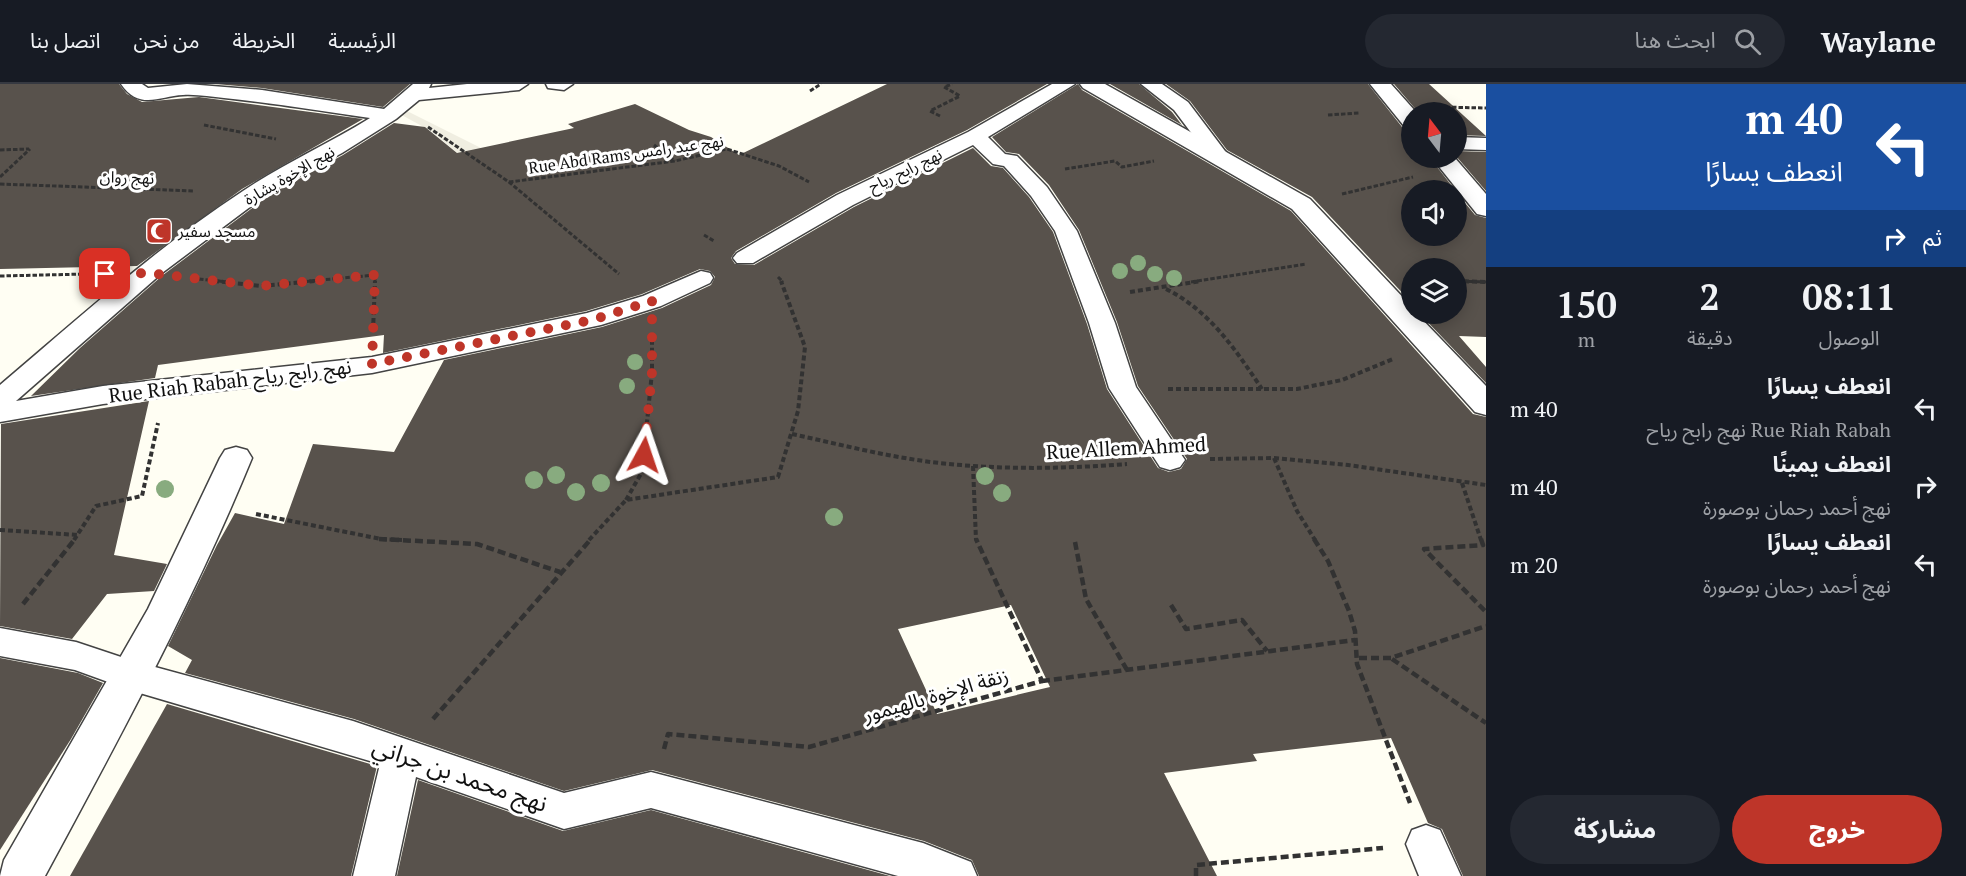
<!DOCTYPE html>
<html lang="ar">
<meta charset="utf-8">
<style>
body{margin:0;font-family:"PT Serif","Noto Sans Arabic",serif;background:#242831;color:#f1f3f6;direction:rtl;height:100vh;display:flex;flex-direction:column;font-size:22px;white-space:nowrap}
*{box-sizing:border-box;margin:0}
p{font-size:20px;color:#9ea1a6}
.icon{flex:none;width:33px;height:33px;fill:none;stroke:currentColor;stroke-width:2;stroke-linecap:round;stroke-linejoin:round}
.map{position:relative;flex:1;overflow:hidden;direction:ltr}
.side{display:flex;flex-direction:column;background:#171b24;width:480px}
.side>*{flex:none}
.hud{background:#1a4fa0;color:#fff;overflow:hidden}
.needle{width:39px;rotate:344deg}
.controls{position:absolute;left:1401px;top:18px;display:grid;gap:12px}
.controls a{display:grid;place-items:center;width:66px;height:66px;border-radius:50%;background:#171b24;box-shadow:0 3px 15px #0003;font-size:30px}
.pin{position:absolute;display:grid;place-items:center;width:51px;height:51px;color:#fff;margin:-26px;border-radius:12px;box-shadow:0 3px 9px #0006}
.me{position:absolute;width:66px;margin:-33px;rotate:5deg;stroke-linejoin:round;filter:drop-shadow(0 0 4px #0008)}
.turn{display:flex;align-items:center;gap:21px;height:126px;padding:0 24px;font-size:27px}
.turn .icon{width:78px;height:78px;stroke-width:2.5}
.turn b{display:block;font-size:42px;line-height:51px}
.then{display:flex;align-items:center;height:57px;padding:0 24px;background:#0003;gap:12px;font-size:22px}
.eta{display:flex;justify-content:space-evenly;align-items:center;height:102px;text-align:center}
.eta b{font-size:36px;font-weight:800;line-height:42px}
.action{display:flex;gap:12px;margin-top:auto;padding:12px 24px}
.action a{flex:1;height:69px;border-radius:36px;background:#be3529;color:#fff;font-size:24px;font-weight:800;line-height:69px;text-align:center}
.action a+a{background:#242831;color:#f1f3f6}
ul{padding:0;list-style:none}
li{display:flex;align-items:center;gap:18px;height:78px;padding:0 24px}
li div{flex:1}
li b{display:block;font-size:22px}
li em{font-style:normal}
header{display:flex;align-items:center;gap:36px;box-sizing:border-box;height:84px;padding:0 30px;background:#171b24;border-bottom:2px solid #363941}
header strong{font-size:28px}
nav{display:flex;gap:33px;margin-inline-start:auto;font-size:21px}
.search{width:420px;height:54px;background:#242831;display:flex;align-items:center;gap:15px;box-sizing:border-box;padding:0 21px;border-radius:33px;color:#9ea1a6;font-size:22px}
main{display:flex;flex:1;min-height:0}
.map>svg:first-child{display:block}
</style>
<header>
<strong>Waylane</strong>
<div class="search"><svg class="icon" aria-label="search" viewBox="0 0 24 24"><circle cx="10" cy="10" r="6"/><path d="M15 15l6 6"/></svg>ابحث هنا</div>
<nav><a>الرئيسية</a><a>الخريطة</a><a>من نحن</a><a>اتصل بنا</a></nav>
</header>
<main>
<section class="side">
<div class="hud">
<div class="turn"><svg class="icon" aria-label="left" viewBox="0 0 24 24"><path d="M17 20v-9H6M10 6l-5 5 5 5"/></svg><div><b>40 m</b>انعطف يسارًا</div></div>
<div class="then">ثم<svg class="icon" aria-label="right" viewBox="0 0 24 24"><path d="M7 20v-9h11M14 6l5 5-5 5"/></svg></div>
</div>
<div class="eta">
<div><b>08:11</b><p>الوصول</p></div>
<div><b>2</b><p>دقيقة</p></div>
<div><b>150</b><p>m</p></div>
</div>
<ul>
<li><svg class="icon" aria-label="left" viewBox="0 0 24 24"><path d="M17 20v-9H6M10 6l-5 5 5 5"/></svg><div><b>انعطف يسارًا</b><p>Rue Riah Rabah نهج رابح رياح</p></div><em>40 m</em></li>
<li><svg class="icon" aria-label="right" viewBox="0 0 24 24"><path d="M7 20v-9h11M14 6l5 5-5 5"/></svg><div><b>انعطف يمينًا</b><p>نهج أحمد رحمان بوصورة</p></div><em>40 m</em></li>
<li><svg class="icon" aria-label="left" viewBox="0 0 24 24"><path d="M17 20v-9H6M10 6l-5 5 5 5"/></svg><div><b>انعطف يسارًا</b><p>نهج أحمد رحمان بوصورة</p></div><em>20 m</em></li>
</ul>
<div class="action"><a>خروج</a><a>مشاركة</a></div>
</section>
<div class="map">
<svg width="1486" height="792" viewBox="0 0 1486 792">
<rect width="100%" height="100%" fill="#fffef3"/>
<path fill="#f0eee1" d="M 405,26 L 483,65 L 646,206 L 634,216 L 431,47 L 398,29 Z"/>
<g fill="#58524c" fill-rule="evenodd">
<path d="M 0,0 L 119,0 L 127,10 L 142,18 L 199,13 L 363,35 L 242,105 L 137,182 L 0,185 Z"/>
<path d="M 215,0 L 410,0 L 383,23 L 262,4 Z"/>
<path d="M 887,0 L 1047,0 L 967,46 L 836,109 L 736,167 L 731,174 L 735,180 L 754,181 L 854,123 L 973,64 L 991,82 L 1003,84 L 1029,113 L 1053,148 L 1087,240 L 1107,305 L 1158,384 L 1169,388 L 1181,385 L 1187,375 L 1138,302 L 1117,238 L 1079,146 L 1049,101 L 1019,70 L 1006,68 L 992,53 L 1078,0 L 1082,6 L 1291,127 L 1473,330 L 1486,333 L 1486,792 L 1463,792 L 1442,745 L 1428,739 L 1391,654 L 1253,670 L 1257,677 L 1164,689 L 1217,792 L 979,792 L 972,776 L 924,757 L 652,686 L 564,707 L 354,635 L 185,589 L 192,576 L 168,562 L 217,461 L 235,429 L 284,440 L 313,360 L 394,368 L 444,276 L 602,243 L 662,224 L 711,201 L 715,193 L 710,187 L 700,185 L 642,210 L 586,227 L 383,269 L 384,251 L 158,281 L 155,294 L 31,312 L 80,264 L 163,191 L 271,110 L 343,71 L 394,39 L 425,43 L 457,69 L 574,44 L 568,40 L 635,20 L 689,46 L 711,53 L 739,71 ZM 1011,521 L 1050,603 L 937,630 L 898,545 Z"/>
<path d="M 1110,0 L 1139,0 L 1172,28 L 1182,41 Z"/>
<path d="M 1166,0 L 1368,0 L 1402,43 L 1412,45 L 1412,74 L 1430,74 L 1455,106 L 1412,106 L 1412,152 L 1456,152 L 1456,108 L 1475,131 L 1486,134 L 1486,253 L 1459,252 L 1486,283 L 1486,299 L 1420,230 L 1456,230 L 1456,184 L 1412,184 L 1412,219 L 1312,113 L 1227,66 L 1190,17 Z"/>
<path d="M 1394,0 L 1429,0 L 1486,52 L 1456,51 L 1456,28 L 1418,28 Z"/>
<path d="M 1456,67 L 1486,68 L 1486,107 L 1456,72 Z"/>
<path d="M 149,317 L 114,471 L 167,480 L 154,507 L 107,510 L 72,555 L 0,542 L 1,340 Z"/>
<path d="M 0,574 L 78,589 L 103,599 L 71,655 L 0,766 Z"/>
<path d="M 167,620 L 377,682 L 351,792 L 70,792 Z"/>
<path d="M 418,696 L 563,747 L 651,726 L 890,792 L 397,792 Z"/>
</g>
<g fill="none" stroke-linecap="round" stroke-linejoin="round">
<defs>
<g id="pedestrian">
<path d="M 121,0 L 142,0 L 148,4 L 187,0 L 262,6 L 384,25 L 413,0 L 431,0 L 429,4 L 467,0 L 528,0 L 519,6 L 419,16 L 396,35 L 342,69 L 270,108 L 162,189 L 16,317 L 103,302 L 372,273 L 587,229 L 643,212 L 701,187 L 710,189 L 713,194 L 710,199 L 661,222 L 601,241 L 372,289 L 103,320 L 0,338 L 0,301 C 79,234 156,164 243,107 C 283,80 328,60 370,34 C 321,27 273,19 224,14 C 211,13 197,10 183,11 C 160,12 139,27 121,0 Z"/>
<path d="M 546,0 L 573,0 L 564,6 L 548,4 Z"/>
<path d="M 1052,0 L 1075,0 L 988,53 L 1005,70 L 1017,72 L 1047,103 L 1077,147 L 1115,239 L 1136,303 L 1185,376 L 1180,383 L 1170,386 L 1160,383 L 1109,304 L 1089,239 L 1055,147 L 1031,112 L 1004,82 L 993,80 L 973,61 L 853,121 L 753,179 L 737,179 L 733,174 L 737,169 L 837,111 L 968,48 Z"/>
<path d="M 1141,0 L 1162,0 L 1188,18 L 1231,75 L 1228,79 L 1214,79 L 1174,26 Z"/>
<path d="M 1456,53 L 1486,54 L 1486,66 L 1456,65 Z"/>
<path d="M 0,544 L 76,558 L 133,577 L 353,637 L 564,709 L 651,688 L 923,759 L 971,778 L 977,792 L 898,792 L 651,724 L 564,745 L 416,693 L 395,792 L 353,792 L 380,680 L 133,607 L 75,586 L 0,572 Z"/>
<path d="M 1426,741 L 1440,746 L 1461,792 L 1419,792 L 1406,760 L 1412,746 Z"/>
</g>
<g id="minor">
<path d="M 1080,0 L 1105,0 L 1310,115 L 1412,223 L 1412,230 L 1417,230 L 1486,302 L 1486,331 L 1475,328 L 1292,125 L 1083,4 Z"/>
<path d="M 1370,0 L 1391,0 L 1416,28 L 1412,28 L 1412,43 L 1404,42 Z"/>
<path d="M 1432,74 L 1455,74 L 1486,110 L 1486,132 L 1477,130 Z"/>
<path d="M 236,363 L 247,366 L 252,374 C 193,518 119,655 45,792 L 0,792 L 4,776 L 148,525 L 220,374 L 225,366 Z"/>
</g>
</defs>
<use href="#pedestrian" stroke="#434343" stroke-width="3"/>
<use href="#minor" stroke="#434343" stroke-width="3"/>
<g stroke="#323232" stroke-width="3" stroke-dasharray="4.5 2" stroke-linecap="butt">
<path d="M 810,7 L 821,0"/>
<path d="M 1439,23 L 1486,24"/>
<path d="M 1328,31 L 1359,29"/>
<path d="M 940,32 L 930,27 L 960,12 L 944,3 L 952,0"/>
<path d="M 204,41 L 276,55"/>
<path d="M 428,43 L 509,98 L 619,190"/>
<path d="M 654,61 L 675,77"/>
<path d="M 0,66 L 29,65"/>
<path d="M 1065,85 L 1115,77 L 1122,83 L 1154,77"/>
<path d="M 0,93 L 30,65"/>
<path d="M 509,98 L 675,77 L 727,65 L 779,82 L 809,98"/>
<path d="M 0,100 L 194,107"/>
<path d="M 1342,110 L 1413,93"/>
<path d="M 704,151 L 714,157"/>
<path d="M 0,192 L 87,190"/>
<path d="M 778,193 L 783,198"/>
<path d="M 199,195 L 228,198"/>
<path d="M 1456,197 L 1486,198"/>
<path d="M 300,198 L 375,191 L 375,198"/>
<path d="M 1191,198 L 1306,180"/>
</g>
<g stroke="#323232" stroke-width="4" stroke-dasharray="5 3" stroke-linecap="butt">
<path d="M 214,197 L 261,202 L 315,197"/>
<path d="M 1456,197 L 1486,198"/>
<path d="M 1166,205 C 1210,227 1235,265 1262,305"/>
<path d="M 1130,208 L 1201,197"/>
<path d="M 373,247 L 375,197"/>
<path d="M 1168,305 L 1297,305 L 1342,296 L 1393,275"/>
<path d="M 792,350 C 838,360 884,372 931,378 C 996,386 1062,385 1127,380"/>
<path d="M 1274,374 L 1297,427 L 1315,456"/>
<path d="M 1210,375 L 1274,374 L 1348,381 L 1486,401"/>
<path d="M 973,382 L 976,456"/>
<path d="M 1462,399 L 1481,456"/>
<path d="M 626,416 L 642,388 L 652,288 L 652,251"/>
<path d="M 256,430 L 381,455 L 402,456"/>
<path d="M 0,446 L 78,451"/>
<path d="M 74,456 L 96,422 L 142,412 L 158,339"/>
<path d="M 589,456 L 626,416 L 778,393 L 798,327 L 805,263 L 781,197"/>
</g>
<g stroke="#323232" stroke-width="4.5" stroke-dasharray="8 4" stroke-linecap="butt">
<path d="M 379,455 L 477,460 L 560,488"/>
<path d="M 1314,455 L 1328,477 L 1349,527 L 1355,547 L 1357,580 L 1410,719"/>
<path d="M 1481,455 L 1483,461 L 1424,465 L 1486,528"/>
<path d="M 1075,458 L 1086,515 L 1127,586"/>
<path d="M 23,520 L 75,455"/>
<path d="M 1171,521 L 1186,545 L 1242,536 L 1267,567"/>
<path d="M 1359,574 L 1391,574 L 1486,542"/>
<path d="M 1392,575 L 1486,639"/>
<path d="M 1042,597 L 1355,556"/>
<path d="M 433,635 L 591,455"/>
<path d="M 664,665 L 668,650 L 809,663 L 1042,597 L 976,455"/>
<path d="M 1196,792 L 1196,781 L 1383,764"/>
</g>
<use href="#pedestrian" fill="#fff" fill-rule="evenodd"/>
<use href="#minor" fill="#fff" fill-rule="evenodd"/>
</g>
<g fill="#88ab7f">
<circle cx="1138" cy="179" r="8"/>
<circle cx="1120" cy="187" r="8"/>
<circle cx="1155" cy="190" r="8"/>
<circle cx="1174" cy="194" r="8"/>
<circle cx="635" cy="278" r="8"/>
<circle cx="627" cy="302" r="8"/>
<circle cx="556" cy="391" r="9"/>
<circle cx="985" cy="392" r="9"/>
<circle cx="534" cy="396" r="9"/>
<circle cx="601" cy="399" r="9"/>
<circle cx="165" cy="405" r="9"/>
<circle cx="576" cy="408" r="9"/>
<circle cx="1002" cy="409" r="9"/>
<circle cx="834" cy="433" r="9"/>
</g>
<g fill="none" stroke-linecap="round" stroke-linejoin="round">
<path stroke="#be3529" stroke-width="10" stroke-dasharray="0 18" d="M 105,190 L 148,189 L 261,202 L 375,191 L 372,280 L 592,236 L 652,217 L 652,288 L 644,371"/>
</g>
<defs>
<symbol id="mosque-square" viewBox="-11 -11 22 22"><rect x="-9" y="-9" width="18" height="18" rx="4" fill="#be3529" stroke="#fff"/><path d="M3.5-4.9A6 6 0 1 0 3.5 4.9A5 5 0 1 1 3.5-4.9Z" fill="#fff"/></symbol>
</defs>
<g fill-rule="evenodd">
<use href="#mosque-square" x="144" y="132" width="30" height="30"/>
</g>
<g text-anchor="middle" stroke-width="6" stroke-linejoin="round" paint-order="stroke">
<g font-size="16" fill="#101010" stroke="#fff">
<text transform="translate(626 70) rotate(-8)" y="6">Rue Abd Rams نهج عبد رامس</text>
<text transform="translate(905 86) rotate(-26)" y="6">نهج رابح رياح</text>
<text transform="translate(289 91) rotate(-30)" y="6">نهج الإخوة بشارة</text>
<text transform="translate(127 93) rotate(2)" y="6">نهج روان</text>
</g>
<g font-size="16" fill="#101010" stroke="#fff" text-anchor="start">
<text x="178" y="153">مسجد سفير</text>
</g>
<g font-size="20" fill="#101010" stroke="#fff">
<text transform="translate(230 297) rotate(-7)" y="7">Rue Riah Rabah نهج رابح رياح</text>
<text transform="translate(1126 364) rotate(-3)" y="7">Rue Allem Ahmed</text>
<text transform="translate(936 611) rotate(-16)" y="7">زنقة الإخوة بالهيمور</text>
</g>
<g font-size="24" fill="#101010" stroke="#fff">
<text transform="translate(460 691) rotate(19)" y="8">نهج محمد بن جراني</text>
</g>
</g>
</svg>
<div class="controls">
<a><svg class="needle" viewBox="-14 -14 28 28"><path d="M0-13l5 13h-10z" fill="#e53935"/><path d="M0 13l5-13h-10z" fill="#9ea1a6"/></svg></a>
<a><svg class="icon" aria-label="sound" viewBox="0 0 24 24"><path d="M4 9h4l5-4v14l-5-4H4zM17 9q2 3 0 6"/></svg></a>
<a><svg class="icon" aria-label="layers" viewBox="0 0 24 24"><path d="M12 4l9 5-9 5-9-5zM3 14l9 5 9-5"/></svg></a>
</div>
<div class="pin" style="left:105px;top:190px;background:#d93025"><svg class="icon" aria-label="arrive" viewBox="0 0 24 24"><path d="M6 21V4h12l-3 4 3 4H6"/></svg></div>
<svg class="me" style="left:644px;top:371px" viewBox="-20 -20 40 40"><path d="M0-17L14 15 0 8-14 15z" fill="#be3529" stroke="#fff" stroke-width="4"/></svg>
</div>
</main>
